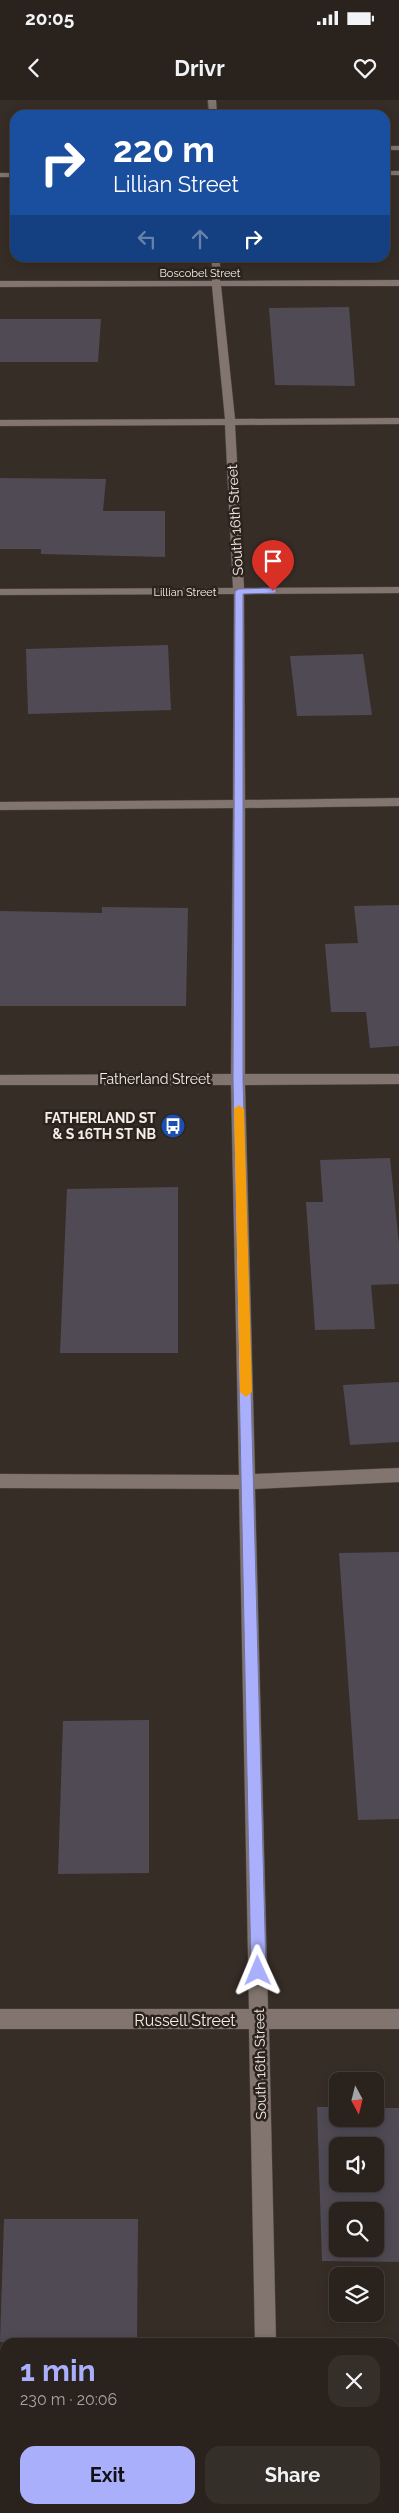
<!DOCTYPE html>
<meta charset="utf-8">
<style>
body{margin:0;font-family:Raleway,sans-serif;background:#352f2a;color:#f1f3f6;height:100vh;display:flex;flex-direction:column;font-size:19px;white-space:nowrap}
*{box-sizing:border-box;margin:0}
p{font-size:16px;color:#a5a4a4}
.icon{flex:none;width:28px;height:28px;fill:none;stroke:currentColor;stroke-width:2;stroke-linecap:round;stroke-linejoin:round}
.map{position:relative;flex:1;overflow:hidden}
.sheet{position:absolute;left:0px;top:2238px;width:400px;height:176px;display:flex;flex-direction:column;background:#29221d;border-radius:15px 15px 0 0;box-shadow:0 2px 12px #0003,0 0 0 1px #453f3b}
.sheet>*{flex:none}
.banner{position:absolute;left:10px;top:10px;width:380px;height:152px;border-radius:15px;box-shadow:0 2px 12px #0003,0 0 0 1px #453f3b;background:#1a4fa0;color:#fff;overflow:hidden}
.needle{width:32px;rotate:173deg}
.tools{position:absolute;left:329px;top:1972px;display:grid;gap:10px}
.tools a{display:grid;place-items:center;width:55px;height:55px;border-radius:10px;background:#29221d;box-shadow:0 2px 12px #0003,0 0 0 1px #453f3b;font-size:25px}
.pin{position:absolute;display:grid;place-items:center;width:42px;height:42px;color:#fff;margin:-51px -21px;border-radius:50% 50% 50% 0;rotate:-45deg;box-shadow:0 0 5px #0007}
.pin .icon{rotate:45deg}
.me{position:absolute;width:55px;margin:-28px;rotate:359deg;stroke-linejoin:round;filter:drop-shadow(0 0 4px #0008)}
.turn{display:flex;align-items:center;gap:18px;height:105px;padding:0 20px;font-size:22px}
.turn .icon{width:65px;height:65px;stroke-width:2.5}
.turn b{display:block;font-size:35px;line-height:42px}
.lanes{display:flex;align-items:center;height:48px;padding:0 20px;background:#0003;justify-content:center;gap:25px;direction:ltr}
.lanes .off{opacity:.35}
.round{display:grid;place-items:center;flex:none;width:52px;height:52px;border-radius:15px;background:#352f2a}
.headline{display:flex;align-items:center;justify-content:space-between;height:85px;padding:0 20px}
h1{font-size:30px;font-weight:700;line-height:38px;color:#aaaffb}
.cta{display:flex;gap:10px;margin-top:auto;padding:10px 20px}
.cta a{flex:1;height:58px;border-radius:15px;background:#aaaffb;color:#111;font-size:20px;font-weight:700;line-height:58px;text-align:center}
.cta a+a{background:#352f2a;color:#f1f3f6}
.status{display:flex;justify-content:space-between;align-items:center;height:35px;padding:0 25px;background:#29221d;direction:ltr}
.status svg{height:14px;fill:currentColor}
header{display:flex;justify-content:space-between;align-items:center;height:65px;padding:0 20px;background:#29221d;font-size:22px;font-weight:700}
.map>svg:first-child{display:block}
</style>
<div class="status"><b>20:05</b><svg viewBox="0 0 49 12"><path d="M0 12V9h3v3zM5 12V6h3v6zM10 12V3h3v9zM15 12V0h3v12zM26 1h20v11H26zM47 4h2v5h-2z"/></svg></div>
<header><svg class="icon" aria-label="back" viewBox="0 0 24 24"><path d="M15 5l-7 7 7 7"/></svg>Drivr<svg class="icon" aria-label="heart" viewBox="0 0 24 24"><path d="M12 20l-8-8c-3-5 5-10 8-4 3-6 11-1 8 4z"/></svg></header>
<div class="map">
<svg width="399" height="2413" viewBox="0 0 399 2413">
<rect width="100%" height="100%" fill="#372d27"/>
<g fill="#504a55" fill-rule="evenodd">
<path d="M 349,207 L 355,286 L 275,285 L 269,208 Z"/>
<path d="M 0,219 L 101,219 L 98,262 L 0,262 Z"/>
<path d="M 0,378 L 106,379 L 103,411 L 165,411 L 165,457 L 41,454 L 41,449 L 0,449 Z"/>
<path d="M 168,545 L 171,610 L 28,614 L 26,549 Z"/>
<path d="M 363,554 L 372,615 L 297,616 L 290,556 Z"/>
<path d="M 399,805 L 399,946 L 370,948 L 366,912 L 331,912 L 325,844 L 358,843 L 354,806 Z"/>
<path d="M 102,807 L 188,808 L 186,906 L 0,906 L 0,811 L 102,813 Z"/>
<path d="M 390,1058 L 399,1144 L 399,1184 L 371,1185 L 375,1229 L 315,1230 L 306,1102 L 323,1102 L 320,1060 Z"/>
<path d="M 178,1087 L 178,1253 L 60,1253 L 67,1089 Z"/>
<path d="M 399,1282 L 399,1342 L 350,1345 L 343,1285 Z"/>
<path d="M 399,1452 L 399,1719 L 358,1720 L 339,1453 Z"/>
<path d="M 149,1620 L 149,1773 L 58,1774 L 63,1621 Z"/>
<path d="M 317,2007 L 338,2007 L 338,2019 L 375,2019 L 375,2008 L 399,2008 L 399,2162 L 322,2161 ZM 338,2046 L 375,2046 L 375,2084 L 338,2084 ZM 338,2111 L 375,2111 L 375,2149 L 338,2149 Z"/>
<path d="M 4,2119 L 138,2119 L 137,2242 L 0,2242 Z"/>
</g>
<g fill="none" stroke-linecap="round" stroke-linejoin="round">
<defs>
<g id="minor">
<path d="M 208,0 L 216,0 L 217,15 L 209,15 Z"/>
<rect x="385" y="46" width="14" height="4"/>
<rect x="385" y="71" width="14" height="4"/>
<rect x="0" y="73" width="15" height="4"/>
<path d="M 212,158 L 220,158 L 220,181 L 399,180 L 399,186 L 221,186 L 235,319 L 399,318 L 399,324 L 235,325 L 244,488 L 399,487 L 399,493 L 244,494 L 245,700 L 399,698 L 399,706 L 245,708 L 245,974 L 399,974 L 399,984 L 245,985 L 255,1374 L 399,1368 L 399,1382 L 255,1389 L 268,1909 L 399,1909 L 399,1929 L 269,1929 L 276,2242 L 255,2242 L 249,1929 L 0,1929 L 0,1909 L 249,1909 L 239,1389 L 0,1388 L 0,1374 L 239,1375 L 231,985 L 0,985 L 0,975 L 231,974 L 233,708 L 0,710 L 0,702 L 233,700 L 234,494 L 0,495 L 0,489 L 233,488 L 225,325 L 0,326 L 0,320 L 225,319 L 212,186 L 0,187 L 0,181 L 212,181 Z"/>
<rect x="259" y="2409" width="22" height="4"/>
</g>
</defs>
<use href="#minor" stroke="#514943" stroke-width="1"/>
<use href="#minor" fill="#82756f" fill-rule="evenodd"/>
</g>
<path fill="#aaaffb" stroke="#6e72a3" d="M 273,488 L 276,489 L 276,493 L 243,494 L 243,979 L 266,1871 L 263,1876 L 258,1878 L 253,1876 L 251,1871 L 233,979 L 235,491 L 239,489 Z"/>
<path fill="#f59e0b" d="M 239,1005 L 244,1009 L 252,1292 L 246,1297 L 240,1292 L 234,1009 Z"/>
<defs>
<symbol id="bus-disc" viewBox="-11 -11 22 22"><circle r="9.5" fill="#1a4fb4" stroke="#2d231d"/><path d="M-5-6H5V4H4V6H2V4H-2V6H-4V4H-5ZM-3.5-4V0h7V-4ZM-3.5 1.2v1.5H-2V1.2ZM2 1.2v1.5H3.5V1.2Z" fill="#fff"/></symbol>
</defs>
<g fill-rule="evenodd">
<use href="#bus-disc" x="159" y="1012" width="28" height="28"/>
</g>
<g text-anchor="middle" stroke-width="5" stroke-linejoin="round" paint-order="stroke">
<g font-size="11" fill="#f4ede9" stroke="#2d231d">
<text x="200" y="177">Boscobel Street</text>
<text x="185" y="496">Lillian Street</text>
</g>
<g font-size="14" fill="#f4ede9" stroke="#2d231d">
<text transform="translate(235 420) rotate(-93)" y="5">South 16th Street</text>
<text x="155" y="984">Fatherland Street</text>
<text transform="translate(260 1964) rotate(-91)" y="5">South 16th Street</text>
</g>
<g font-size="14" font-weight="bold" fill="#f4ede9" stroke="#2d231d" text-anchor="end">
<text x="156" y="1023">FATHERLAND ST<tspan x="156" dy="16">&amp; S 16TH ST NB</tspan></text>
</g>
<g font-size="16" fill="#f4ede9" stroke="#2d231d">
<text x="185" y="1926">Russell Street</text>
</g>
</g>
</svg>
<div class="tools">
<a><svg class="needle" viewBox="-14 -14 28 28"><path d="M0-13l5 13h-10z" fill="#e53935"/><path d="M0 13l5-13h-10z" fill="#a5a4a4"/></svg></a>
<a><svg class="icon" aria-label="sound" viewBox="0 0 24 24"><path d="M4 9h4l5-4v14l-5-4H4zM17 9q2 3 0 6"/></svg></a>
<a><svg class="icon" aria-label="search" viewBox="0 0 24 24"><circle cx="10" cy="10" r="6"/><path d="M15 15l6 6"/></svg></a>
<a><svg class="icon" aria-label="layers" viewBox="0 0 24 24"><path d="M12 4l9 5-9 5-9-5zM3 14l9 5 9-5"/></svg></a>
</div>
<div class="pin" style="left:273px;top:491px;background:#d93025"><svg class="icon" aria-label="arrive" viewBox="0 0 24 24"><path d="M6 21V4h12l-3 4 3 4H6"/></svg></div>
<svg class="me" style="left:258px;top:1871px" viewBox="-20 -20 40 40"><path d="M0-17L14 15 0 8-14 15z" fill="#aaaffb" stroke="#fff" stroke-width="4"/></svg>
<div class="banner">
<div class="turn"><svg class="icon" aria-label="right" viewBox="0 0 24 24"><path d="M7 20v-9h11M14 6l5 5-5 5"/></svg><div><b>220 m</b>Lillian Street</div></div>
<div class="lanes"><svg class="icon off" aria-label="left" viewBox="0 0 24 24"><path d="M17 20v-9H6M10 6l-5 5 5 5"/></svg><svg class="icon off" aria-label="ahead" viewBox="0 0 24 24"><path d="M12 20V5M6 11l6-6 6 6"/></svg><svg class="icon" aria-label="right" viewBox="0 0 24 24"><path d="M7 20v-9h11M14 6l5 5-5 5"/></svg></div>
</div>
<section class="sheet">
<div class="headline"><div><h1>1 min</h1><p>230 m · 20:06</p></div><a class="round"><svg class="icon" aria-label="close" viewBox="0 0 24 24"><path d="M6 6l12 12M18 6L6 18"/></svg></a></div>
<div class="cta"><a>Exit</a><a>Share</a></div>
</section>
</div>
